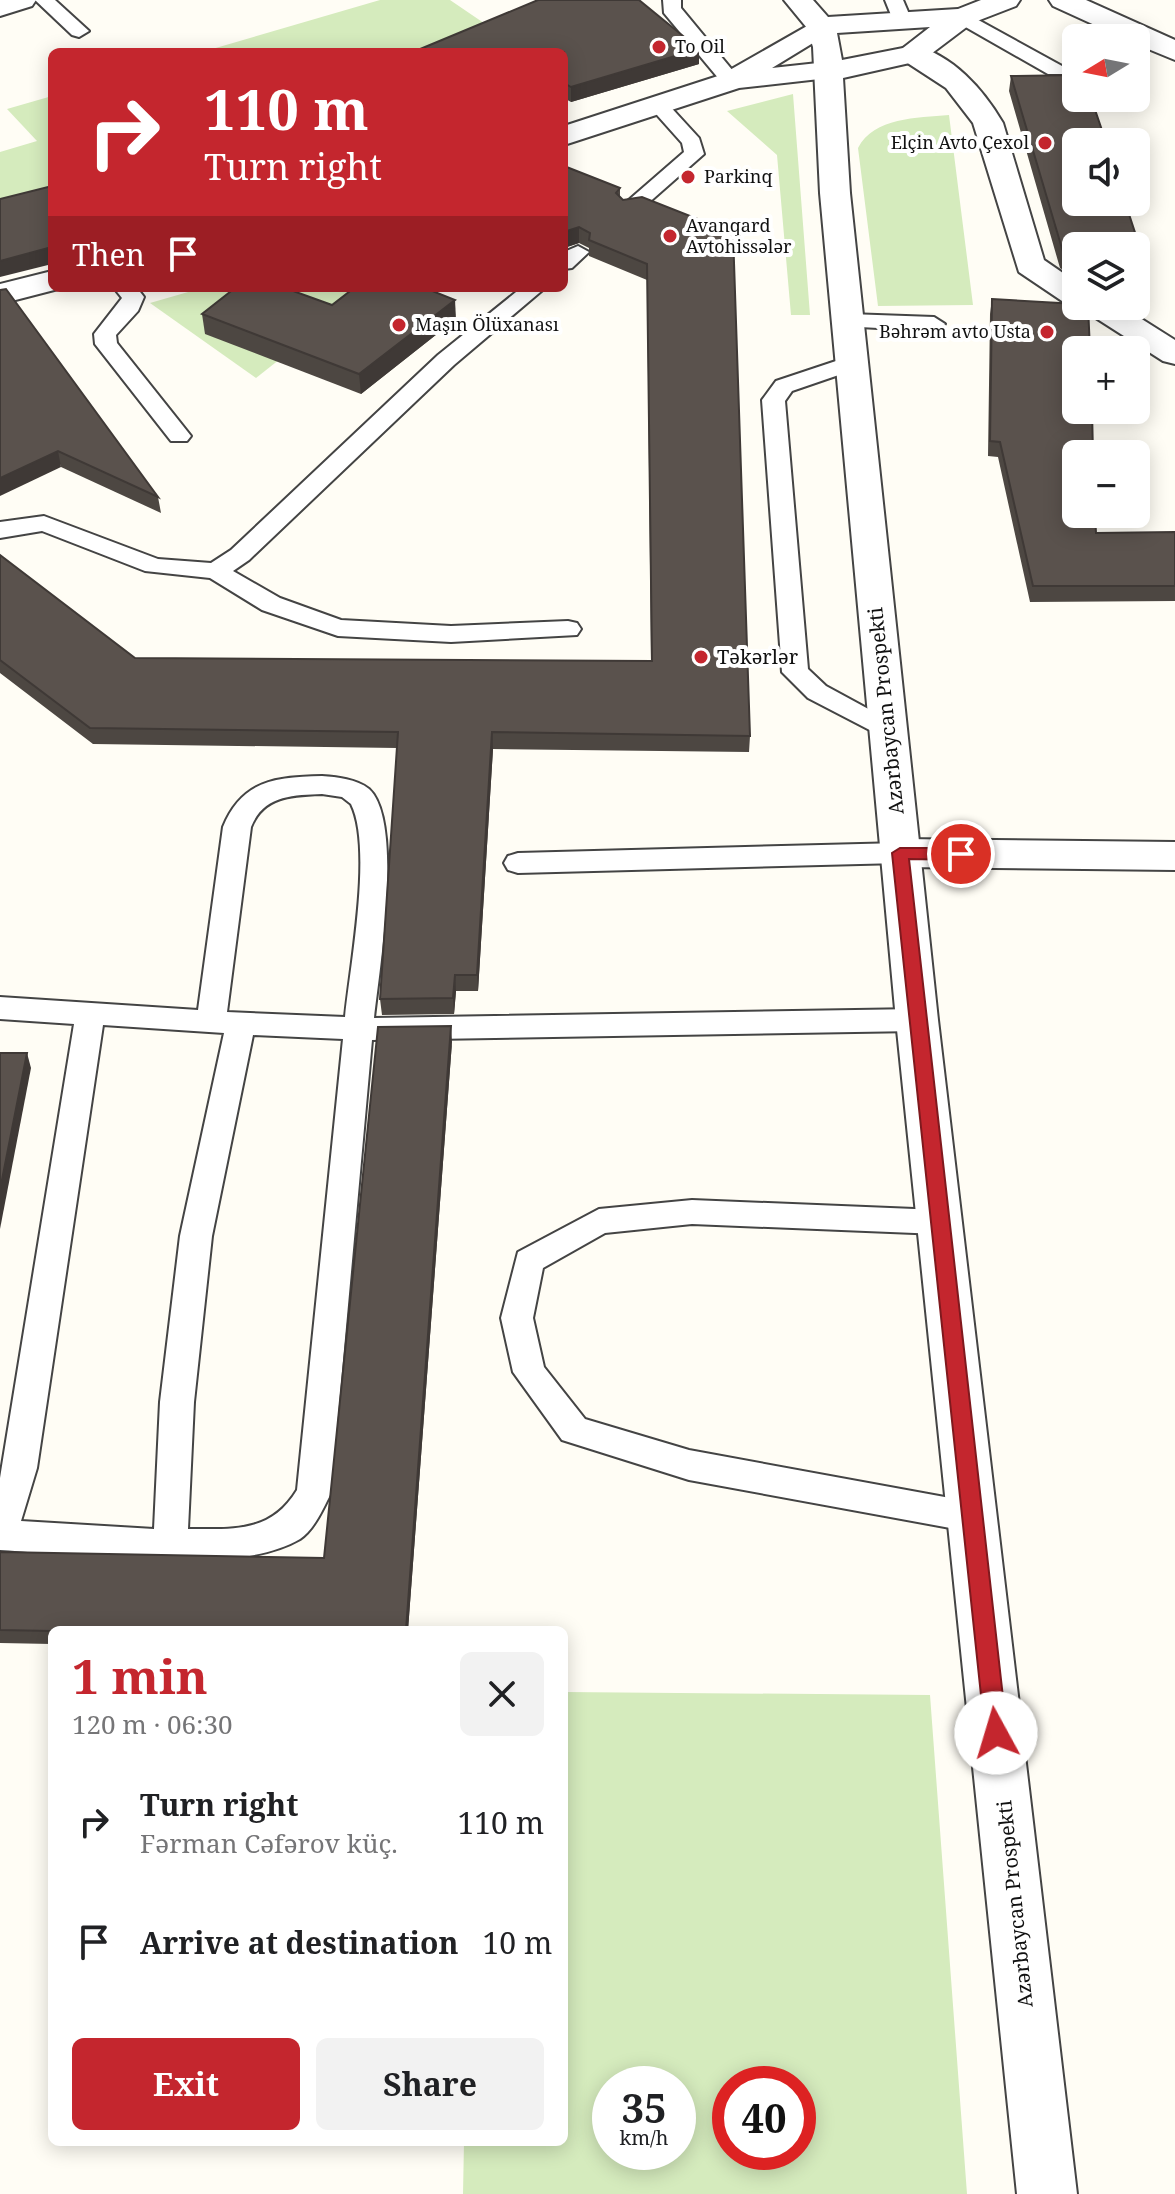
<!DOCTYPE html>
<meta charset="utf-8">
<style>
body{margin:0;font-family:"Noto Serif",serif;background:#f2f2f2;color:#202124;height:100vh;display:flex;flex-direction:column;font-size:30px;white-space:nowrap}
*{box-sizing:border-box;margin:0}
p{font-size:26px;color:#757577}
.icon{flex:none;width:44px;height:44px;fill:none;stroke:currentColor;stroke-width:2;stroke-linecap:round;stroke-linejoin:round}
.map{position:relative;flex:1;overflow:hidden}
.panel{position:absolute;left:48px;top:1626px;width:520px;height:520px;display:flex;flex-direction:column;background:#fff;border-radius:12px;box-shadow:0 4px 20px #0003}
.panel>*{flex:none}
.guide{position:absolute;left:48px;top:48px;width:520px;height:244px;border-radius:12px;box-shadow:0 4px 20px #0003;background:#c4262e;color:#fff;overflow:hidden}
.needle{width:52px;rotate:260deg}
.buttons{position:absolute;left:1062px;top:24px;display:grid;gap:16px}
.buttons a{display:grid;place-items:center;width:88px;height:88px;border-radius:12px;background:#fff;box-shadow:0 4px 20px #0003;font-size:40px}
.speed{position:absolute;left:592px;top:2066px;display:flex;gap:16px;font-size:40px;font-weight:700;text-align:center}
.speed>*{display:grid;place-content:center;width:104px;height:104px;border-radius:50%;background:#fff;box-shadow:0 4px 20px #0003;line-height:1}
.speed small{font-size:20px;font-weight:400}
.speed .limit{border:12px solid #d22;background:#fff;color:#111}
.pin{position:absolute;display:grid;place-items:center;width:68px;height:68px;color:#fff;margin:-34px;border:4px solid #fff;border-radius:50%;box-shadow:0 2px 8px #0007}
.me{position:absolute;width:88px;margin:-44px;rotate:354deg;stroke-linejoin:round;filter:drop-shadow(0 0 6px #0008)}
.turn{display:flex;align-items:center;gap:28px;height:168px;padding:0 24px;font-size:36px}
.turn .icon{width:104px;height:104px;stroke-width:2.5}
.turn b{display:block;font-size:56px;line-height:68px}
.then{display:flex;align-items:center;height:76px;padding:0 24px;background:#0003;gap:16px;font-size:30px}
.round{display:grid;place-items:center;flex:none;width:84px;height:84px;border-radius:12px;background:#f2f2f2}
.overview{display:flex;align-items:center;justify-content:space-between;height:136px;padding:0 24px}
h1{font-size:48px;font-weight:700;line-height:60px;color:#c4262e}
.cta{display:flex;gap:16px;margin-top:auto;padding:16px 24px}
.cta a{flex:1;height:92px;border-radius:12px;background:#c4262e;color:#fff;font-size:32px;font-weight:700;line-height:92px;text-align:center}
.cta a+a{background:#f2f2f2;color:#202124}
ul{padding:0;list-style:none}
li{display:flex;align-items:center;gap:24px;height:120px;padding:0 24px}
li div{flex:1}
li b{display:block;font-size:30px}
li em{font-style:normal}
.map>svg:first-child{display:block}
</style>
<div class="map">
<svg width="1175" height="2194" viewBox="0 0 1175 2194">
<rect width="100%" height="100%" fill="#fffdf5"/>
<g fill="#d5ebbd" fill-rule="evenodd">
<path d="M 380,0 L 450,0 L 497,32 L 449,52 L 202,52 Z"/>
<path d="M 793,94 L 810,315 L 791,315 L 777,155 L 727,111 Z"/>
<path d="M 52,96 L 52,204 L 0,218 L 0,152 L 37,141 L 7,109 Z"/>
<path d="M 949,115 L 973,305 L 878,306 L 858,148 C 874,117 917,118 949,115 Z"/>
<path d="M 202,288 L 370,288 L 256,378 L 150,303 Z"/>
<path d="M 564,1692 L 930,1695 L 967,2194 L 463,2194 L 464,2142 L 564,2142 ZM 610,2084 L 678,2084 L 678,2152 L 610,2152 ZM 730,2084 L 798,2084 L 798,2152 L 730,2152 Z"/>
</g>
<g fill="none" stroke-linecap="round" stroke-linejoin="round">
<defs>
<g id="service">
<path d="M 35,0 L 55,0 L 89,31 L 79,37 L 72,35 Z"/>
<path d="M 663,0 L 681,0 L 681,8 L 738,77 L 741,81 L 738,85 L 724,85 L 664,13 Z"/>
<path d="M 885,0 L 903,0 L 912,21 L 909,25 L 895,25 Z"/>
<path d="M 962,11 L 1062,66 L 1065,70 L 1062,74 L 1048,74 L 955,21 L 952,17 Z"/>
<path d="M 659,100 L 666,102 L 699,138 L 704,154 L 637,213 L 623,213 L 619,209 L 623,205 L 684,152 L 682,143 L 649,106 Z"/>
<path d="M 578,246 L 589,252 L 572,268 L 564,269 L 564,252 Z"/>
<path d="M 114,288 L 137,288 L 144,297 L 138,311 L 116,335 L 117,343 L 187,431 L 191,436 L 187,441 L 171,441 L 95,344 L 94,334 L 122,298 Z"/>
<path d="M 521,288 L 545,288 L 454,365 L 249,560 L 233,571 L 280,598 L 341,620 L 451,626 L 568,621 L 577,623 L 581,629 L 577,635 L 451,642 L 338,636 L 262,610 L 210,578 L 145,571 L 42,531 L 0,538 L 0,522 L 44,516 L 158,559 L 211,563 L 231,550 L 438,355 Z"/>
<path d="M 849,314 L 934,317 L 945,324 L 934,331 L 841,326 L 838,321 L 841,316 Z"/>
<path d="M 854,355 L 862,357 L 865,362 L 862,367 L 792,391 L 785,401 L 808,669 L 826,686 L 896,724 L 900,730 L 896,736 L 887,739 L 808,698 L 782,672 L 762,400 L 776,381 Z"/>
<path d="M 322,776 C 337,777 357,779 369,789 C 404,821 379,971 374,1018 L 917,1009 L 927,1012 L 932,1020 L 927,1028 L 917,1031 L 372,1040 L 331,1493 C 324,1507 314,1530 300,1539 C 231,1579 79,1554 0,1550 L 0,1478 L 74,1024 L 0,1019 L 0,997 L 198,1010 L 223,827 C 242,780 276,777 322,776 ZM 322,794 L 342,797 L 351,804 C 373,848 350,966 345,1017 L 227,1012 L 251,827 C 263,796 292,795 322,794 ZM 103,1025 L 224,1033 L 180,1236 L 160,1402 L 154,1529 L 21,1521 L 37,1468 ZM 253,1035 L 343,1039 L 297,1490 C 271,1533 234,1529 188,1529 L 194,1402 L 212,1236 Z"/>
<path d="M 900,843 L 910,846 L 914,853 L 910,860 L 900,863 L 518,873 L 508,870 L 504,863 L 508,856 L 518,853 Z"/>
<path d="M 692,1200 L 939,1210 L 950,1213 L 955,1222 L 950,1231 L 939,1234 L 692,1224 L 605,1233 L 543,1268 L 533,1318 L 544,1367 L 585,1419 L 689,1450 L 972,1502 L 984,1506 L 989,1517 L 984,1528 L 972,1532 L 689,1480 L 562,1440 L 513,1372 L 501,1318 L 518,1252 L 599,1209 Z"/>
</g>
<g id="minor">
<path d="M 0,0 L 36,0 L 32,6 L 0,16 Z"/>
<path d="M 1049,0 L 1086,0 L 1175,40 L 1175,60 L 1136,44 L 1136,38 L 1123,38 L 1053,6 Z"/>
<path d="M 821,18 L 831,20 L 835,26 L 831,32 L 772,68 L 827,62 L 837,65 L 841,71 L 837,77 L 739,88 L 564,145 L 564,126 L 721,75 Z"/>
<path d="M 913,45 C 953,55 983,89 1003,123 L 1044,260 L 1076,282 L 1076,306 L 1065,303 L 1019,272 L 973,123 L 946,88 L 903,60 L 899,54 L 903,48 Z"/>
<path d="M 52,271 L 52,288 L 62,288 L 0,304 L 0,284 Z"/>
<path d="M 1083,306 L 1121,306 L 1175,340 L 1175,364 L 1163,361 L 1088,313 Z"/>
<path d="M 900,839 L 1175,842 L 1175,870 L 900,867 L 886,863 L 880,853 L 886,843 Z"/>
</g>
<path id="tertiary" d="M 784,0 L 813,0 L 828,17 L 958,9 L 981,0 L 1020,0 L 1016,6 L 972,23 L 923,60 L 843,78 L 850,193 L 938,1020 L 1077,2194 L 1017,2194 L 896,1020 L 820,193 L 813,47 L 807,28 ZM 930,27 L 903,48 L 842,60 L 837,33 Z"/>
</defs>
<use href="#service" stroke="#444" stroke-width="4"/>
<use href="#minor" stroke="#444" stroke-width="4"/>
<use href="#tertiary" stroke="#444" stroke-width="4"/>
<use href="#service" fill="#fff" fill-rule="evenodd"/>
<use href="#minor" fill="#fff" fill-rule="evenodd"/>
<use href="#tertiary" fill="#fff" fill-rule="evenodd"/>
</g>
<g fill="#4d4742">
<path d="M 564,52 L 699,64 L 571,102 L 564,98 Z"/>
<path d="M 1076,75 L 1076,98 L 1091,98 L 1106,142 L 1076,142 L 1076,202 L 1125,202 L 1145,263 L 1142,278 L 1136,278 L 1136,246 L 1076,246 L 1076,278 L 1060,268 L 1009,91 L 1011,76 Z"/>
<path d="M 564,166 L 620,188 L 620,197 L 623,200 L 642,197 L 750,736 L 749,752 L 493,749 L 478,991 L 456,991 L 454,1014 L 382,1015 L 380,999 L 397,748 L 93,744 L 0,673 L 0,555 L 135,658 L 651,661 L 647,280 L 589,256 L 589,248 L 579,243 L 567,247 L 564,246 Z"/>
<path d="M 0,290 L 158,497 L 161,513 L 61,467 Z"/>
<path d="M 992,299 L 1096,533 L 1175,532 L 1175,601 L 1030,602 L 998,457 L 988,456 L 990,314 Z"/>
<path d="M 332,305 L 456,319 L 361,394 L 205,334 L 202,314 Z"/>
<path d="M 452,1042 L 408,1630 L 52,1630 L 52,1644 L 0,1643 L 0,1552 L 324,1558 Z"/>
</g>
<g fill="#3f3936">
<path d="M 699,49 L 699,64 L 571,102 L 571,87 Z"/>
<path d="M 579,227 L 579,243 L 567,247 L 567,231 Z"/>
<path d="M 52,247 L 52,264 L 0,277 L 0,261 Z"/>
<path d="M 455,300 L 456,319 L 361,394 L 359,374 Z"/>
<path d="M 58,451 L 61,467 L 0,496 L 0,478 Z"/>
<path d="M 492,732 L 493,749 L 478,991 L 477,975 Z"/>
<path d="M 455,975 L 456,991 L 454,1014 L 453,998 Z"/>
<path d="M 451,1026 L 452,1042 L 408,1630 L 406,1630 Z"/>
<path d="M 27,1053 L 31,1068 L 0,1229 L 0,1190 Z"/>
</g>
<g fill="#5a524d" stroke="#3f3936" stroke-width="2">
<path d="M 538,0 L 639,0 L 699,49 L 571,87 L 564,83 L 564,52 L 413,52 Z"/>
<path d="M 1076,75 L 1076,98 L 1091,98 L 1106,142 L 1076,142 L 1076,202 L 1125,202 L 1145,263 L 1136,263 L 1136,246 L 1076,246 L 1076,261 L 1063,252 L 1011,76 Z"/>
<path d="M 564,166 L 620,188 L 616,193 L 623,200 L 642,197 L 733,233 L 750,736 L 492,732 L 477,975 L 455,975 L 453,998 L 380,999 L 398,732 L 90,728 L 0,660 L 0,555 L 135,658 L 652,661 L 647,264 L 589,240 L 590,233 L 579,227 L 567,231 L 564,230 Z"/>
<path d="M 52,186 L 52,247 L 0,261 L 0,199 Z"/>
<path d="M 235,288 L 285,288 L 332,305 L 354,288 L 425,288 L 455,300 L 359,374 L 202,314 Z"/>
<path d="M 6,289 L 158,497 L 58,451 L 0,478 L 0,290 Z"/>
<path d="M 992,299 L 1076,304 L 1076,306 L 1088,306 L 1090,350 L 1076,350 L 1076,410 L 1092,410 L 1093,454 L 1076,454 L 1076,514 L 1095,514 L 1096,533 L 1175,532 L 1175,586 L 1033,586 L 1000,442 L 990,441 Z"/>
<path d="M 451,1026 L 406,1630 L 52,1631 L 0,1630 L 0,1552 L 324,1558 L 378,1027 Z"/>
<path d="M 0,1053 L 27,1053 L 0,1190 Z"/>
</g>
<path fill="#c4262e" stroke="#7f191e" stroke-width="2" d="M 900,848 L 961,848 L 970,854 L 961,860 L 909,859 L 1007,1733 L 1004,1740 L 996,1743 L 988,1740 L 985,1733 L 892,853 Z"/>
<g fill="#c4262e" stroke="#fff" stroke-width="3">
<circle cx="659" cy="47" r="8"/>
<circle cx="1045" cy="143" r="8"/>
<circle cx="688" cy="177" r="8"/>
<circle cx="670" cy="236" r="8"/>
<circle cx="399" cy="325" r="8"/>
<circle cx="1047" cy="332" r="8"/>
<circle cx="701" cy="657" r="8"/>
</g>
<g text-anchor="middle" stroke-width="8" stroke-linejoin="round" paint-order="stroke">
<g font-size="18" fill="#111" stroke="#fff" text-anchor="start">
<text x="675" y="53">To Oil</text>
<text x="1029" y="149" text-anchor="end">Elçin Avto Çexol</text>
<text x="704" y="183">Parkinq</text>
<text x="686" y="232">Avanqard<tspan x="686" dy="21">Avtohissələr</tspan></text>
<text x="415" y="331">Maşın Ölüxanası</text>
<text x="1031" y="338" text-anchor="end">Bəhrəm avto Usta</text>
</g>
<g font-size="20" fill="#111" stroke="#fff" text-anchor="start">
<text x="717" y="664">Təkərlər</text>
</g>
<g font-size="20" fill="#111" stroke="#fff">
<text transform="translate(886 711) rotate(-96)" y="7">Azərbaycan Prospekti</text>
<text transform="translate(1015 1904) rotate(-96)" y="7">Azərbaycan Prospekti</text>
</g>
</g>
</svg>
<div class="buttons">
<a><svg class="needle" viewBox="-14 -14 28 28"><path d="M0-13l5 13h-10z" fill="#e53935"/><path d="M0 13l5-13h-10z" fill="#757577"/></svg></a>
<a><svg class="icon" aria-label="sound" viewBox="0 0 24 24"><path d="M4 9h4l5-4v14l-5-4H4zM17 9q2 3 0 6"/></svg></a>
<a><svg class="icon" aria-label="layers" viewBox="0 0 24 24"><path d="M12 4l9 5-9 5-9-5zM3 14l9 5 9-5"/></svg></a>
<a>+</a>
<a>−</a>
</div>
<div class="speed"><div>35<small>km/h</small></div><div class="limit">40</div></div>
<div class="pin" style="left:961px;top:854px;background:#d93025"><svg class="icon" aria-label="arrive" viewBox="0 0 24 24"><path d="M6 21V4h12l-3 4 3 4H6"/></svg></div>
<svg class="me" style="left:996px;top:1733px" viewBox="-20 -20 40 40"><circle r="19" fill="#fff"/><path d="M0-13L10 11 0 6-10 11z" fill="#c4262e"/></svg>
<div class="guide">
<div class="turn"><svg class="icon" aria-label="right" viewBox="0 0 24 24"><path d="M7 20v-9h11M14 6l5 5-5 5"/></svg><div><b>110 m</b>Turn right</div></div>
<div class="then">Then<svg class="icon" aria-label="arrive" viewBox="0 0 24 24"><path d="M6 21V4h12l-3 4 3 4H6"/></svg></div>
</div>
<section class="panel">
<div class="overview"><div><h1>1 min</h1><p>120 m · 06:30</p></div><a class="round"><svg class="icon" aria-label="close" viewBox="0 0 24 24"><path d="M6 6l12 12M18 6L6 18"/></svg></a></div>
<ul>
<li><svg class="icon" aria-label="right" viewBox="0 0 24 24"><path d="M7 20v-9h11M14 6l5 5-5 5"/></svg><div><b>Turn right</b><p>Fərman Cəfərov küç.</p></div><em>110 m</em></li>
<li><svg class="icon" aria-label="arrive" viewBox="0 0 24 24"><path d="M6 21V4h12l-3 4 3 4H6"/></svg><div><b>Arrive at destination</b></div><em>10 m</em></li>
</ul>
<div class="cta"><a>Exit</a><a>Share</a></div>
</section>
</div>
